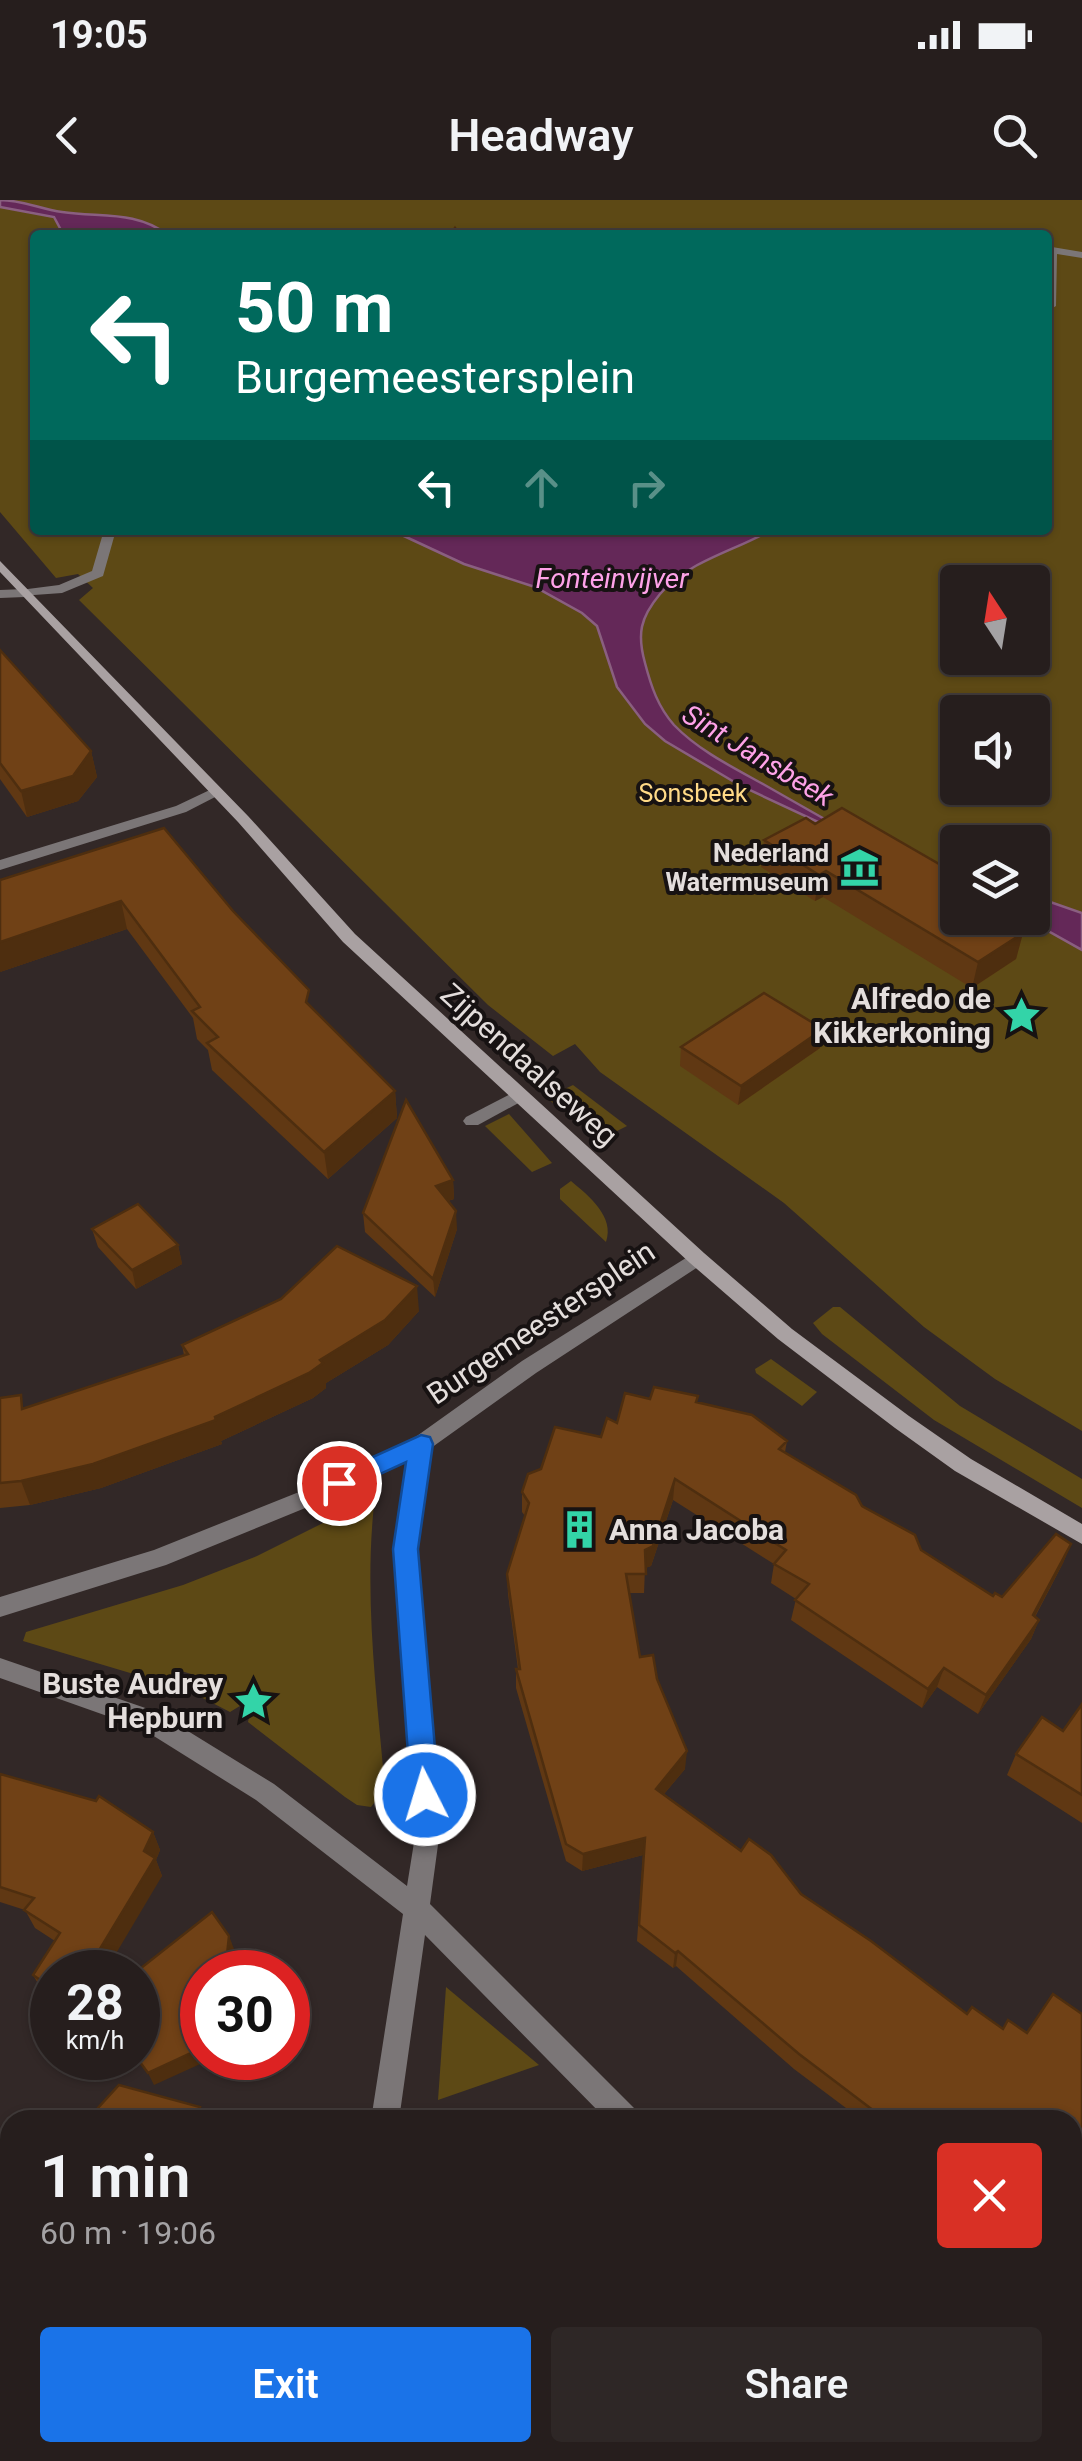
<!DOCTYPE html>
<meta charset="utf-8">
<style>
body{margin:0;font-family:Roboto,sans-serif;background:#2e2726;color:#f1f3f6;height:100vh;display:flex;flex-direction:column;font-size:38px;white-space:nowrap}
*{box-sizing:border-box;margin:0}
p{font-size:32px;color:#a4a2a4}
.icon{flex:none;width:55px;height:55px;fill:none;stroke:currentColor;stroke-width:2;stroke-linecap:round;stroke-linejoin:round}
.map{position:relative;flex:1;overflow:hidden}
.drawer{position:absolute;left:0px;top:1910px;width:1082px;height:352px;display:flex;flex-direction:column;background:#261e1d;border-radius:30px 30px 0 0;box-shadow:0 2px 8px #0004,0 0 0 2px #423c3b}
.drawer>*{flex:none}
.guide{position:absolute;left:30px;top:30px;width:1022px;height:305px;border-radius:10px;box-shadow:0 2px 8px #0004,0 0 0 2px #423c3b;background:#00695c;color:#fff;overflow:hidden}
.needle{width:65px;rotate:348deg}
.buttons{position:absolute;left:940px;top:365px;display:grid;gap:20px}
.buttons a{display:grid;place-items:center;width:110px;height:110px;border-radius:10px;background:#261e1d;box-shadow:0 2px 8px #0004,0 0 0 2px #423c3b;font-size:50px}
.speed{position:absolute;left:30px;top:1750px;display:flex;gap:20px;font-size:50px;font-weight:700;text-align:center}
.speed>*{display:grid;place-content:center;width:130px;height:130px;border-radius:50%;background:#261e1d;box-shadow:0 2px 8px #0004,0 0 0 2px #423c3b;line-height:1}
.speed small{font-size:25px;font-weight:400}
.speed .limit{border:15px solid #d22;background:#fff;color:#111}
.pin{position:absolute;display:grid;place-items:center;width:85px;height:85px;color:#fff;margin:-42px;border:5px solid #fff;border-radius:50%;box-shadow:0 2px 10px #0007}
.me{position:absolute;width:110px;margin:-55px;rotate:355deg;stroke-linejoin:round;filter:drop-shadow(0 0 8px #0008)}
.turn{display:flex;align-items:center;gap:35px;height:210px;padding:0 40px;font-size:45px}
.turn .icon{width:130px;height:130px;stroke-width:2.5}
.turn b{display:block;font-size:70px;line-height:85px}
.lanes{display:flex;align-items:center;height:95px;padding:0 40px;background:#0003;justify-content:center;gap:50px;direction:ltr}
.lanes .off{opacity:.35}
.round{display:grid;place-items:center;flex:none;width:105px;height:105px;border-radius:10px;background:#2e2726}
.head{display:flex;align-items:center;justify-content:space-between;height:170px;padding:0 40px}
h1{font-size:60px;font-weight:600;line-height:75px}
.primary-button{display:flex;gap:20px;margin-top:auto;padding:20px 40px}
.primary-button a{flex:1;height:115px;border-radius:10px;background:#1a73e8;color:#fff;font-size:40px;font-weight:600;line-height:115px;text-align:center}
.primary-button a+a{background:#2e2726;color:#f1f3f6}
.status{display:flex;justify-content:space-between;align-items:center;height:70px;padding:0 50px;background:#261e1d;direction:ltr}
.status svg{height:28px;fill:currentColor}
header{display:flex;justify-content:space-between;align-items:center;height:130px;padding:0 40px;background:#261e1d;font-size:45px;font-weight:600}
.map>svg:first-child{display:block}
</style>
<div class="status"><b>19:05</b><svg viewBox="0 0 49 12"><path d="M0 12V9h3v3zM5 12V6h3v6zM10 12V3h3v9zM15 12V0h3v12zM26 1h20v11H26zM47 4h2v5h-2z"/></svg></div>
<header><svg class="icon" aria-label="back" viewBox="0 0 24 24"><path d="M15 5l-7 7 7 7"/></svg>Headway<svg class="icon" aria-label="search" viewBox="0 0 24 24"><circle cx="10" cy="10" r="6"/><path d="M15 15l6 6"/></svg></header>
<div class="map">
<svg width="1082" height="2261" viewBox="0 0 1082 2261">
<rect width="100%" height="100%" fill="#322827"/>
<g fill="#5d4915" fill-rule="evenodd">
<path d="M 0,0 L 1082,0 L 1082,1231 L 995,1179 L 924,1127 L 784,1003 L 600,872 L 575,844 L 553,856 L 488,805 L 79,400 L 93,388 L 78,374 L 56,378 L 0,312 ZM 35,35 L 1048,35 L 1048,330 L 35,330 ZM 958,382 L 1032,382 L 1032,458 L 958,458 ZM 958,512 L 1032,512 L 1032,588 L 958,588 ZM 958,642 L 1032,642 L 1032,718 L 958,718 Z"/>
<path d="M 573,885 L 627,926 L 603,938 L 546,898 Z"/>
<path d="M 509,914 L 552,963 L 532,972 L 485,926 Z"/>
<path d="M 571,981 C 589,996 615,1017 606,1042 L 560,999 L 560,989 Z"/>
<path d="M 833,1107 L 840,1107 L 960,1206 L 1082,1279 L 1082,1308 L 934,1220 L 822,1134 L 813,1123 Z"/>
<path d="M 771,1159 L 817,1192 L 802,1206 L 756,1173 L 755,1169 Z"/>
<path d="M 365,1302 L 374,1305 C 364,1399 377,1496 385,1589 L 371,1607 L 357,1605 L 345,1597 L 248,1522 L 253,1498 L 230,1512 L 193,1493 L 201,1477 L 178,1470 L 167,1484 L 23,1441 L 26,1432 L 183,1385 L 257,1356 Z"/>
<path d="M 446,1787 L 539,1865 L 438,1900 Z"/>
</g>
<g fill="#642858" stroke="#8a5f80" stroke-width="2.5">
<path d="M 0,0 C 22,0 40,9 62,12 C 100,18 135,10 168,35 L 72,34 L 61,30 L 54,17 L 0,7 Z"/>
<path d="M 391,330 L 771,330 C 735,351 688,361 660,394 C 640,418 637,434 645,463 C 651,486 658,507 674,525 C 698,550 732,567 763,584 C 805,608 847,632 889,655 L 741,586 L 665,541 L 645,524 L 617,487 L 597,426 L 582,413 L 535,387 L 464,364 Z"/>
<path d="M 1033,696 L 1082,713 L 1082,750 L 1025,718 L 1032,718 Z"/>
</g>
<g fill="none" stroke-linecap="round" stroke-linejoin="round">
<g fill="#7b7677" fill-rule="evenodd">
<path d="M 1052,47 L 1082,52 L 1082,58 L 1057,54 L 1056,106 L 1051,109 L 1048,108 L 1048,50 Z"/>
<path d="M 104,330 L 116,330 L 103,376 L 62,393 L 20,396 L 20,390 L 59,385 L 92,371 Z"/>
<path d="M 518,890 L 524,892 L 527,896 L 524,900 L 478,925 L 466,925 L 463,921 L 466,917 Z"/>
</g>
<g fill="#7b7677" fill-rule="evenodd">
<path d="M 0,390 L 25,389 L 31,393 L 25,397 L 0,398 Z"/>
<path d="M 214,588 L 219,589 L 219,595 L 186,612 L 0,670 L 0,660 L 176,606 Z"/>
<path d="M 697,1051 L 707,1058 L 704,1063 L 536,1173 L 431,1248 L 417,1349 L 440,1630 L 430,1704 L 636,1910 L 640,1920 L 607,1920 L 425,1735 L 399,1920 L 371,1920 L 403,1714 L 256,1600 L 141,1528 L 0,1478 L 0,1458 L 157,1512 L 274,1584 L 407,1686 L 416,1630 L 395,1349 L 408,1260 L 320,1302 L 166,1365 L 0,1417 L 0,1397 L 154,1350 L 304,1290 L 414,1238 L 522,1161 Z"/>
<path d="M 1072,2232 L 1082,2236 L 1082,2261 L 1066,2261 L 1059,2252 L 1072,2252 Z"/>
<path d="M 216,2252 L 250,2252 L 247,2261 L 213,2261 Z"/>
</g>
<path fill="#a9a1a2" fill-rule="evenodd" d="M 0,361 L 248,616 L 355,734 L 704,1053 L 792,1129 L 909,1216 L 971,1259 L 1082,1324 L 1082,1344 L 955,1271 L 895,1228 L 778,1139 L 690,1063 L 343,742 L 238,622 L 0,372 Z"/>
</g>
<g fill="#603813">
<path d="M 0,450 L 91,551 L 97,577 L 78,601 L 27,617 L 0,579 Z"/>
<path d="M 815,624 L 1010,718 L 1008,724 L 1023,733 L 1016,759 L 972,788 L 823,697 L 815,701 L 761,667 L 764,640 Z"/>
<path d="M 164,628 L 312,808 L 395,891 L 397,918 L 328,979 L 212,870 L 208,850 L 197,839 L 193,818 L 127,729 L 0,772 Z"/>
<path d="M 681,847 L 820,848 L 738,905 L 680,866 Z"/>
<path d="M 453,980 L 454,999 L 448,1001 L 457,1029 L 435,1097 L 365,1032 L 363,1013 Z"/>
<path d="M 92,1029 L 178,1045 L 182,1064 L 136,1089 L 98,1047 Z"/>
<path d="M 419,1111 L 388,1145 L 326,1183 L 326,1188 L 313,1198 L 221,1241 L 222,1244 L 101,1288 L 30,1305 L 0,1308 L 0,1198 L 25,1208 L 184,1155 L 182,1145 Z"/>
<path d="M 650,1199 L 697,1202 L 787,1241 L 785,1252 L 921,1350 L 993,1396 L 1002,1397 L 1071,1344 L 1063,1363 L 1035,1417 L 1039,1420 L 1031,1439 L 978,1514 L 937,1487 L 922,1508 L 791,1420 L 796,1399 L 771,1383 L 774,1364 L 673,1300 L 651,1366 L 645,1368 L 644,1393 L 629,1393 L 640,1457 L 657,1479 L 685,1569 L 664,1594 L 967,1814 L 1003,1829 L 1027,1833 L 1082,1814 L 1082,2066 L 1072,2067 L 1072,1920 L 862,1920 L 794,1869 L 676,1766 L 673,1768 L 637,1741 L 643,1655 L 582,1671 L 566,1661 L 516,1488 L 516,1469 L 518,1469 L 508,1394 L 507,1374 L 525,1316 L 522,1312 L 522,1292 L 541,1269 L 601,1237 Z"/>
<path d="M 1082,1504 L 1082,1623 L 1007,1575 L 1016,1554 L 1063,1531 Z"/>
<path d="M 0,1574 L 153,1632 L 160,1650 L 156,1660 L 162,1676 L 52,1772 L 52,1798 L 43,1792 L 33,1775 L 55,1741 L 35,1728 L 25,1710 L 0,1702 Z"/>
<path d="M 410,2252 L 831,2252 L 831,2258 L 836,2261 L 504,2261 L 496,2254 L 491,2261 L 403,2261 Z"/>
</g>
<g fill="#4e2e0f">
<path d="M 91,551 L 97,577 L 78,601 L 27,617 L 21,591 Z"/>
<path d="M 826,671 L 823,697 L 815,701 L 819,675 Z"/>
<path d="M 121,701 L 127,729 L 0,772 L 0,742 Z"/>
<path d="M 1023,733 L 1016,759 L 972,788 L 978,762 Z"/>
<path d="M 823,829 L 820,848 L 738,905 L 741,886 Z"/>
<path d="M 395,891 L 397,918 L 328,979 L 324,952 Z"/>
<path d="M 453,980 L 454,999 L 437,1004 L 436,986 Z"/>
<path d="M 456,1011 L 457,1029 L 435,1097 L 433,1079 Z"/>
<path d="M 178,1045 L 182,1064 L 136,1089 L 132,1070 Z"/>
<path d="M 417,1086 L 419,1111 L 388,1145 L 326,1183 L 326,1188 L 313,1198 L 221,1241 L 222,1244 L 101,1288 L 30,1305 L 21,1281 L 215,1217 L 320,1160 Z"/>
<path d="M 675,1279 L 673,1300 L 651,1366 L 643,1369 L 645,1350 Z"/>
<path d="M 1071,1344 L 1063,1363 L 1025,1435 L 1033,1415 Z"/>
<path d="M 1039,1420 L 1031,1439 L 978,1514 L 986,1495 Z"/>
<path d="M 944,1468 L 937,1487 L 922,1508 L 928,1489 Z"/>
<path d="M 687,1551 L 685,1569 L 654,1606 L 656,1589 Z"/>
<path d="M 153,1632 L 160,1650 L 156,1660 L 162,1676 L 105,1772 L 86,1772 Z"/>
<path d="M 645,1638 L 643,1655 L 582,1671 L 583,1654 Z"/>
<path d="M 229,1736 L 234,1749 L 232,1769 L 227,1755 Z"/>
<path d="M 678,1751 L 676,1766 L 673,1768 L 675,1753 Z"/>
<path d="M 202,1823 L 202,1841 L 198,1844 L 192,1832 Z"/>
<path d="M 202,1848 L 202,1858 L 208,1858 L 209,1860 L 154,1885 L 148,1873 Z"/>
<path d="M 200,1907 L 206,1920 L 196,1920 Z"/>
<path d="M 10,2217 L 10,2243 L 6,2248 L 3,2246 L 0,2249 L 0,2229 Z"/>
<path d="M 491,2252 L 496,2252 L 496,2254 L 491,2261 L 486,2261 Z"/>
</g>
<g fill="#704116" stroke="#4e2e0f" stroke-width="2.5">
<path d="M 455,28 L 460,35 L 450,35 Z"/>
<path d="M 0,450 L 91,551 L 73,576 L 21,591 L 0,563 Z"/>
<path d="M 842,608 L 958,675 L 958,718 L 997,718 L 1023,733 L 978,762 L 826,671 L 819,675 L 764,640 L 806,618 L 815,624 Z"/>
<path d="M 164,628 L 233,711 L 309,790 L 306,802 L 395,891 L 324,952 L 207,843 L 218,837 L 192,811 L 200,807 L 121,701 L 0,742 L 0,680 Z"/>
<path d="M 764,793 L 823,829 L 741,886 L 681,847 Z"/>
<path d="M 406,900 L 453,980 L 436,986 L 456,1011 L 433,1079 L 363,1013 Z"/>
<path d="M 138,1004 L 178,1045 L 132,1070 L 92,1029 Z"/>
<path d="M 337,1046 L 417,1086 L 385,1120 L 320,1160 L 323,1163 L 309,1173 L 215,1217 L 216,1220 L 93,1264 L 21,1281 L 0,1283 L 0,1198 L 21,1195 L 22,1209 L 188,1154 L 182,1145 L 281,1099 Z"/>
<path d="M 654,1187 L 698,1196 L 696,1202 L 752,1215 L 787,1241 L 779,1249 L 856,1295 L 862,1306 L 915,1335 L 921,1350 L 993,1396 L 995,1393 L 1002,1397 L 1056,1334 L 1071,1344 L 1033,1415 L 1039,1420 L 986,1495 L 944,1468 L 928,1489 L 795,1400 L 809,1384 L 774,1364 L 786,1350 L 675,1279 L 653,1346 L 645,1350 L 646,1374 L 626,1374 L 640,1457 L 653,1455 L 657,1479 L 687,1551 L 656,1589 L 741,1651 L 749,1639 L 771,1655 L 801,1694 L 871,1741 L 967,1814 L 972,1807 L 1003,1829 L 1008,1820 L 1027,1833 L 1053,1794 L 1082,1814 L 1082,2057 L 1077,2057 L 1072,2054 L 1072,1920 L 886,1920 L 799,1854 L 678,1751 L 675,1753 L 639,1725 L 645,1638 L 583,1654 L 566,1644 L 516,1469 L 520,1469 L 507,1374 L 529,1303 L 522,1292 L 528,1274 L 541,1269 L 555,1227 L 601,1237 L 607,1218 L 617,1223 L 625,1193 L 650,1199 Z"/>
<path d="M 1082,1504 L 1082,1595 L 1016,1554 L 1042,1517 L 1063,1531 Z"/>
<path d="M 0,1574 L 96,1601 L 99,1596 L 153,1632 L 144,1651 L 155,1658 L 86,1772 L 52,1772 L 52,1788 L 33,1775 L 60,1733 L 24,1710 L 34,1698 L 0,1687 Z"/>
<path d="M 212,1712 L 229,1736 L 227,1755 L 241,1772 L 202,1772 L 202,1823 L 192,1832 L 202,1845 L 202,1848 L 148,1873 L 137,1858 L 136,1772 Z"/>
<path d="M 119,1885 L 200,1907 L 196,1919 L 199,1920 L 87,1920 Z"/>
<path d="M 10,2033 L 10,2217 L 0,2229 L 0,2044 Z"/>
<path d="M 410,2252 L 491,2252 L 486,2261 L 403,2261 Z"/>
<path d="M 502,2252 L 831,2252 L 831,2258 L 836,2261 L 512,2261 Z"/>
</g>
<path fill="#1a73e8" stroke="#114b97" stroke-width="2.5" d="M 421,1235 L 430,1237 L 433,1244 L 418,1349 L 439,1595 L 435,1604 L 425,1608 L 415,1604 L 411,1595 L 393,1349 L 406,1262 L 339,1293 L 331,1290 L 327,1283 L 331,1276 Z"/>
<defs>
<symbol id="museum-bare" viewBox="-9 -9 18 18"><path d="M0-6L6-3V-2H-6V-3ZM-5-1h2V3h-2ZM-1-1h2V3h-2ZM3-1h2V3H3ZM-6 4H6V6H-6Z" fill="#33d4a8" stroke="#171212" stroke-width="2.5" paint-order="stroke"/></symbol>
<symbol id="sight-bare" viewBox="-9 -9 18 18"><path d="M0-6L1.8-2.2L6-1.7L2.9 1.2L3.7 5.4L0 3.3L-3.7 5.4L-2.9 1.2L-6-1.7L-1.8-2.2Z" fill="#33d4a8" stroke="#171212" stroke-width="2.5" paint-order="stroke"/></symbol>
<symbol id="building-bare" viewBox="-9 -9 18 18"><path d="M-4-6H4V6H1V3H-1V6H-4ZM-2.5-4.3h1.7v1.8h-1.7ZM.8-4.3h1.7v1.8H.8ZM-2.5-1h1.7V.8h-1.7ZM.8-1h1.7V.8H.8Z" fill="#33d4a8" stroke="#171212" stroke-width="2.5" paint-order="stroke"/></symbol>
</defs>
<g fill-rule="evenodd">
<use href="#museum-bare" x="832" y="640" width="55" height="55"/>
<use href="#sight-bare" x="994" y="788" width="55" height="55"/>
<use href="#building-bare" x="552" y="1302" width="55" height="55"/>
<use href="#sight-bare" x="226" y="1474" width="55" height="55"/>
</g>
<g text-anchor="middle" stroke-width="8" stroke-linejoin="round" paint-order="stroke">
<g font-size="25" fill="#ffda87" stroke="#171212">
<text x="693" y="602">Sonsbeek</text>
</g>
<g font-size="25" font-weight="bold" fill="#e4dedc" stroke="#171212" text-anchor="end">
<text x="829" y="662">Nederland<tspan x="829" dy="29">Watermuseum</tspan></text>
</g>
<g font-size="28" font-style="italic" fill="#fea2e8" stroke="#171212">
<text x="612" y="388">Fonteinvijver</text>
<text transform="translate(758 555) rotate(31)" y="10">Sint Jansbeek</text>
</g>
<g font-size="30" font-weight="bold" fill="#e4dedc" stroke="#171212" text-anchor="end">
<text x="991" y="809">Alfredo de<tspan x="991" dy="34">Kikkerkoning</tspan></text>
<text x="609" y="1340" text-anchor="start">Anna Jacoba</text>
<text x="223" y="1494">Buste Audrey<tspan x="223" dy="34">Hepburn</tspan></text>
</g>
<g font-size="30" fill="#e4dedc" stroke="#171212">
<text transform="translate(529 865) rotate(42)" y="10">Zijpendaalseweg</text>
<text transform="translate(541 1123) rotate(-34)" y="10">Burgemeestersplein</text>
</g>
</g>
</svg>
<div class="buttons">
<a><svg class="needle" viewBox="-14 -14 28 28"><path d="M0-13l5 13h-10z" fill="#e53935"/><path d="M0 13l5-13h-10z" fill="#a4a2a4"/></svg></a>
<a><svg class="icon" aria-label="sound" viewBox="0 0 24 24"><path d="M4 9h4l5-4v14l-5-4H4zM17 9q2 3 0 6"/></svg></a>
<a><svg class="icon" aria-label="layers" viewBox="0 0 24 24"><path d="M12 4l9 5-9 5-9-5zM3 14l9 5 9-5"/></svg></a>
</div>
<div class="speed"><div>28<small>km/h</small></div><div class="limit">30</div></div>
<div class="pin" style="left:339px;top:1283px;background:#d93025"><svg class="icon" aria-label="arrive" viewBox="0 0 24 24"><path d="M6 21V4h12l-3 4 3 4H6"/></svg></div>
<svg class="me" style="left:425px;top:1595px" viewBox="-20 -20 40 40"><circle r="17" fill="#1a73e8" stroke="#fff" stroke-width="3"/><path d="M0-11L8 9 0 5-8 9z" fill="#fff"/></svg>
<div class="guide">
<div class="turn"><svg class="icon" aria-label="left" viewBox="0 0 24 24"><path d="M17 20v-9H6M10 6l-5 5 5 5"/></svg><div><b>50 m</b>Burgemeestersplein</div></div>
<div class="lanes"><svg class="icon" aria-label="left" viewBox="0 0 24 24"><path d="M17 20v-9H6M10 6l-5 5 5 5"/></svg><svg class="icon off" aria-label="ahead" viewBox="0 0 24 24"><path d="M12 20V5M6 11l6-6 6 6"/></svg><svg class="icon off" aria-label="right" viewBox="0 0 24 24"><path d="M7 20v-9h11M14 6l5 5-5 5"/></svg></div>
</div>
<section class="drawer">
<div class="head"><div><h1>1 min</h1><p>60 m · 19:06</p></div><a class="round" style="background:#d93025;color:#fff"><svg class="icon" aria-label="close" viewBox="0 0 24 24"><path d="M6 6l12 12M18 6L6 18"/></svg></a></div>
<div class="primary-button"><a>Exit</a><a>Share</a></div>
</section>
</div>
